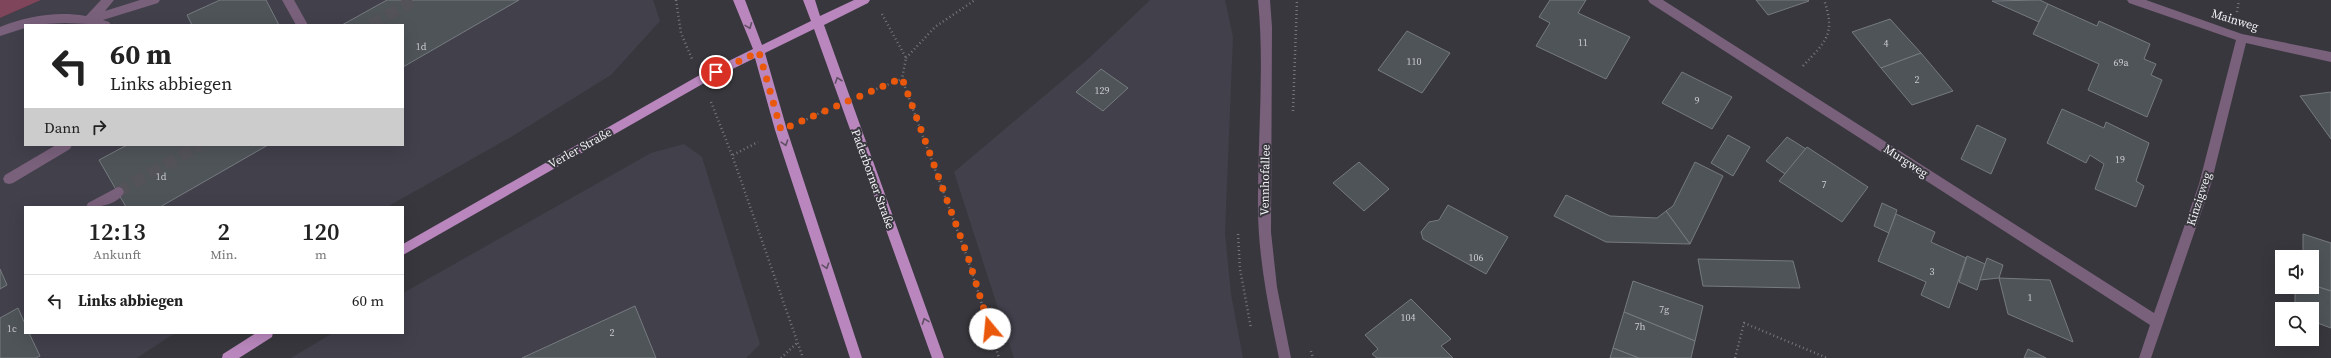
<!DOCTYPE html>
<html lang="de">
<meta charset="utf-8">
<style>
body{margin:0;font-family:"Source Serif 4",serif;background:#f2f2f2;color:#222;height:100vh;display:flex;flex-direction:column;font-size:15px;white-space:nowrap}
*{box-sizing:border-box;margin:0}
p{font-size:13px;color:#767676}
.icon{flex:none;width:22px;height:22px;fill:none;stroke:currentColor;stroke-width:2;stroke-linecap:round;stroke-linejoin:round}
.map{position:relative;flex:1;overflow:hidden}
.panel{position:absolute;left:24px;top:206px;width:380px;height:128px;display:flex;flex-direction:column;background:#fff;border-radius:0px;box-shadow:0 4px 16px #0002}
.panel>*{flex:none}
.guide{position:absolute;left:24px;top:24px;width:380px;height:122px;border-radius:0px;box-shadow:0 4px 16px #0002;background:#fff;color:#222;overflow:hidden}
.tools{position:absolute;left:2275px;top:250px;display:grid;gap:8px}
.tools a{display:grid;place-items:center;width:44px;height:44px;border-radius:0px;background:#fff;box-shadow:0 4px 16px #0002;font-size:20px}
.pin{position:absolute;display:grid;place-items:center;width:34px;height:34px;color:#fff;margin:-17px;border:2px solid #fff;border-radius:50%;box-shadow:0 1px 4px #0007}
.me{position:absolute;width:44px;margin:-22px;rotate:343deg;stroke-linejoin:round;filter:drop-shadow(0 0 3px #0008)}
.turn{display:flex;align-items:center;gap:14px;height:84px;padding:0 20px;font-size:18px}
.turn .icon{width:52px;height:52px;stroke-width:2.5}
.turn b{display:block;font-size:28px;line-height:34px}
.then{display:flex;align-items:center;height:38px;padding:0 20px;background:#0003;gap:8px;font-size:15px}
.eta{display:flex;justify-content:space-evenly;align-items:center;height:68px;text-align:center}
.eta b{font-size:24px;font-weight:600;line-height:28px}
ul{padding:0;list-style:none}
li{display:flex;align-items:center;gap:12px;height:52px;padding:0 20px;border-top:1px solid #e0e0e0}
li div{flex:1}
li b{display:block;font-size:15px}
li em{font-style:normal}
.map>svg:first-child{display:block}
</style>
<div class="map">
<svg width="2331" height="358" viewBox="0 0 2331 358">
<rect width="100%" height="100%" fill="#37373d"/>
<g fill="#41404b" fill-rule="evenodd">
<path d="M 41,0 L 653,0 L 660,21 L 611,75 L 511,137 L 387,207 L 25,207 L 25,333 L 175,333 L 137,358 L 0,358 L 0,18 ZM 25,25 L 403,25 L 403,145 L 25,145 Z"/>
<path d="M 1150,0 L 1225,0 L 1233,37 L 1225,233 L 1231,294 L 1243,358 L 1014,358 L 954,172 L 1088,59 Z"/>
<path d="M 684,144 L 702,157 L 760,344 L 746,358 L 291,358 L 333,333 L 403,333 L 403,293 L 651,153 Z"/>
</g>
<path fill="#7f455a" d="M 0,0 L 41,0 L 0,18 Z"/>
<g fill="#4f5459" stroke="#767b80">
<path d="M 220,0 L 266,0 L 279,25 L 192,25 L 187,15 Z"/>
<path d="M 387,0 L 519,0 L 403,67 L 403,25 L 342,25 Z"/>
<path d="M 1550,0 L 1586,0 L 1578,13 L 1630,37 L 1606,79 L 1536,46 L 1550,23 L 1539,17 Z"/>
<path d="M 1756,0 L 1808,0 L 1809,1 L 1768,15 Z"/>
<path d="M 2040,0 L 2048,4 L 2039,22 L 1992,1 Z"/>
<path d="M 2048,4 L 2097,26 L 2099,21 L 2150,44 L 2144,59 L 2156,64 L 2151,75 L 2162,80 L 2147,117 L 2088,90 L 2099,64 L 2033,34 Z"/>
<path d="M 1890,19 L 1921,53 L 1881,68 L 1852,32 Z"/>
<path d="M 1407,31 L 1450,53 L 1422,93 L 1378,70 Z"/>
<path d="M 1921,53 L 1953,91 L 1912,105 L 1881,68 Z"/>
<path d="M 1101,69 L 1128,88 L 1103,111 L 1076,92 Z"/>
<path d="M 1682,72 L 1732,97 L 1712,129 L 1662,103 Z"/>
<path d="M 2331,92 L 2331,139 L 2300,96 Z"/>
<path d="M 2062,109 L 2104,128 L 2106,122 L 2149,143 L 2136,181 L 2144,186 L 2136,207 L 2095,189 L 2104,164 L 2090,155 L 2086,163 L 2047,143 Z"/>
<path d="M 1977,125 L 2006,139 L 1991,174 L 1961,159 Z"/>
<path d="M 1728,135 L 1750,147 L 1733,176 L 1711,163 Z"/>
<path d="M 1787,137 L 1806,149 L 1785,174 L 1766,161 Z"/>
<path d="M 127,145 L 268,145 L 160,207 L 126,207 L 99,160 Z"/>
<path d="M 1807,147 L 1868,187 L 1842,222 L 1779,181 Z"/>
<path d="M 1359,162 L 1389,189 L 1364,211 L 1333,183 Z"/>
<path d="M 1695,162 L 1723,176 L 1690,244 L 1666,211 L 1673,206 Z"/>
<path d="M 1566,195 L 1610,216 L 1657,218 L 1666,211 L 1690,244 L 1606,242 L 1554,216 Z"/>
<path d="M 1882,203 L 1897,210 L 1889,233 L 1874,226 Z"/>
<path d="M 1448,205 L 1508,237 L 1486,274 L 1423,239 L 1421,232 L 1429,222 L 1439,220 Z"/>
<path d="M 1896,214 L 1935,232 L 1931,242 L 1966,258 L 1949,308 L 1921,295 L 1926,282 L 1878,261 Z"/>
<path d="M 2303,234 L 2331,243 L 2331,291 L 2312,285 L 2312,257 L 2303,257 Z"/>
<path d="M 1967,256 L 1985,264 L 1977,290 L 1959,282 Z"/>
<path d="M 1987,258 L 2003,265 L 1999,278 L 1980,280 Z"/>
<path d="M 1698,259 L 1793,261 L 1800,288 L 1703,286 Z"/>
<path d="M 0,269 L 7,285 L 0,289 Z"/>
<path d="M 1999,278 L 2050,280 L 2073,342 L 2008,314 Z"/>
<path d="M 1633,281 L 1703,306 L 1695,341 L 1624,312 Z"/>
<path d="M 2312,285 L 2331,291 L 2331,328 L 2312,321 L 2312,309 L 2295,309 L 2295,287 L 2312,287 Z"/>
<path d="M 1411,299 L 1451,339 L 1441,346 L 1453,358 L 1377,358 L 1372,354 L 1378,349 L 1365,335 Z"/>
<path d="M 635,306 L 656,358 L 522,358 Z"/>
<path d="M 18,308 L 25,324 L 25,333 L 29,333 L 40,356 L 36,358 L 0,358 L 0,318 Z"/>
<path d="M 1624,312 L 1695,341 L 1691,358 L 1639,358 L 1613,348 Z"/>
<path d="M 1613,348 L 1639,358 L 1610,358 Z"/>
<path d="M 2028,349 L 2046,358 L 2024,358 Z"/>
</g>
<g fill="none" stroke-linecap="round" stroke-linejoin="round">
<g stroke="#535359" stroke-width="12" stroke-dasharray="12 6" stroke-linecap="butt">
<path d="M 371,25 L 414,0"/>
<path d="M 118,192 L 200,145"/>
</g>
<g stroke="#76767c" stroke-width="2.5" stroke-dasharray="1 3" stroke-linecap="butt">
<path d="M 676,0 L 681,33 L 692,59"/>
<path d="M 2237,12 L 2239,0"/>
<path d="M 882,14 L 906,58 L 902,79 L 967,257 L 999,358"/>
<path d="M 906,58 L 935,27 L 975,0"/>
<path d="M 1803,66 C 1826,41 1836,34 1824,0"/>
<path d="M 869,92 L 902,79"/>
<path d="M 711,102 L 732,155 L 803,358"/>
<path d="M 1293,111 L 1297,0"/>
<path d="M 803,121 L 824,111"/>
<path d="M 733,155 L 758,142"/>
<path d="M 1238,234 L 1240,269 L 1251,328"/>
<path d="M 1311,351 L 1313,358"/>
<path d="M 781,358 L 798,342"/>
<path d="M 1735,358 L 1744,323 L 1827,358"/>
</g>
<g fill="#79607b" fill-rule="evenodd">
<path d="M 101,0 L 114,0 L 105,11 L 140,0 L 160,0 L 158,3 L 103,20 L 109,22 L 111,25 L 65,23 L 25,25 L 25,28 L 0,36 L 0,27 C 28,16 56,11 86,16 Z"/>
<path d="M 282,0 L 294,0 L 308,25 L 296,25 Z"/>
<path d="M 1258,0 L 1270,0 L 1272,27 L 1271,232 L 1277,287 L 1291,358 L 1279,358 C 1269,310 1259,262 1258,213 C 1257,142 1265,71 1258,0 Z"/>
<path d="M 1648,0 L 1663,0 L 2154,313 L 2199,184 L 2236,40 L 2129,3 L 2127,0 L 2146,0 L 2242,34 L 2331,52 L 2331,62 L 2246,43 L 2211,184 L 2151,358 L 2139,358 L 2150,325 L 1650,3 Z"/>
<path d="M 56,145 L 72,145 L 70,149 L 13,183 L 9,184 L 5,183 L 3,179 L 5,175 Z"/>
<path d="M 118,187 L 122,188 L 124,192 C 118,205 99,207 86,207 L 88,203 Z"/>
</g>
<g fill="#b987bd" fill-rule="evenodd">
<path d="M 733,0 L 745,0 L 762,45 L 811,21 L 803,0 L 815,0 L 820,16 L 854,0 L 870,0 L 868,3 L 824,25 L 944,358 L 932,358 L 814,29 L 765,53 L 787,130 L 862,358 L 850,358 L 775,130 L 755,58 L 706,82 L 403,255 L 403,244 L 698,76 L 753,49 Z"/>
<path d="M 256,333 L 273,333 L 272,337 L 239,358 L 222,358 L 223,354 Z"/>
</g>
</g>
<defs><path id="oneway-chevron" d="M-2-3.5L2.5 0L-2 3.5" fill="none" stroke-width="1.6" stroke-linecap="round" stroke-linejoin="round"/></defs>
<g stroke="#5e4f63">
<use href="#oneway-chevron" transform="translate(749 26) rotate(69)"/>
<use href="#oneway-chevron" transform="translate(838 80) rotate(-109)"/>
<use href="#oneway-chevron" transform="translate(785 143) rotate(72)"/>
<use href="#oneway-chevron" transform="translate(826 266) rotate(72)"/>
<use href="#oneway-chevron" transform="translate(925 321) rotate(-110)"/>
</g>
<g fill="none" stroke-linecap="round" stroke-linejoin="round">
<path stroke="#ea580c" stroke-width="7" stroke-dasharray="0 12.6" d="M 716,72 L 759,52 L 781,130 L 902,78 L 968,257 L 990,329"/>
</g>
<g text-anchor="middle" stroke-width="4" stroke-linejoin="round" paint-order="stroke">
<g font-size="10" fill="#cacbd0">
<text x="1583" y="46">11</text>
<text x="1886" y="47">4</text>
<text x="421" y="50">1d</text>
<text x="1414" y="65">110</text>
<text x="2121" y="66">69a</text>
<text x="1917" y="83">2</text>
<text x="1102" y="94">129</text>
<text x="1697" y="104">9</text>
<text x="2120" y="163">19</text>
<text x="161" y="180">1d</text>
<text x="1824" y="188">7</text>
<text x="1476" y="261">106</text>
<text x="1932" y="275">3</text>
<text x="2030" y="301">1</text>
<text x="1664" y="313">7g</text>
<text x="1408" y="321">104</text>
<text x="1640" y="330">7h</text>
<text x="12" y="332">1c</text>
<text x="612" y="336">2</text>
</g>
<g font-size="12" fill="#f3f3f7" stroke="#37373d">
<text transform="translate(2235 20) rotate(17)" y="4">Mainweg</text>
<text transform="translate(580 148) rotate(-29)" y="4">Verler Straße</text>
<text transform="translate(1906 161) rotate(33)" y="4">Murgweg</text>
<text transform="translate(873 179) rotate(70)" y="4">Paderborner Straße</text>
<text transform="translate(1265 180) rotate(-89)" y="4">Vennhofallee</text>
<text transform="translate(2199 199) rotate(-72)" y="4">Kinzigweg</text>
</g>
</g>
</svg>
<div class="tools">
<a><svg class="icon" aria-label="sound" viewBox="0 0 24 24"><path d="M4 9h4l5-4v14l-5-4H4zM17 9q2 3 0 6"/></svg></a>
<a><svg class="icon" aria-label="search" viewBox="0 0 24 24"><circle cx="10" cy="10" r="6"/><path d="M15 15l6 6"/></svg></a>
</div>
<div class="pin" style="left:716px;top:72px;background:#d93025"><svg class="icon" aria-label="arrive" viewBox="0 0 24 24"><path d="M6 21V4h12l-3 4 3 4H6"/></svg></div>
<svg class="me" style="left:990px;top:329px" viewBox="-20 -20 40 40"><circle r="19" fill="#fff"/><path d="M0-13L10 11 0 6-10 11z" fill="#ea580c"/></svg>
<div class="guide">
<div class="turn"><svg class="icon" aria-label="left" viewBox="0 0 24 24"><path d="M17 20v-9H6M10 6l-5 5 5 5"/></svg><div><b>60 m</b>Links abbiegen</div></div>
<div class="then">Dann<svg class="icon" aria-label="right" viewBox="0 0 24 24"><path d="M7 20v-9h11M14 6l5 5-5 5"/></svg></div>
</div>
<section class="panel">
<div class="eta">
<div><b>12:13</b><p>Ankunft</p></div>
<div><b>2</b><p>Min.</p></div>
<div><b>120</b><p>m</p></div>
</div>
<ul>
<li><svg class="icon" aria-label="left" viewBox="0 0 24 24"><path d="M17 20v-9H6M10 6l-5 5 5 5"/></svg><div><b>Links abbiegen</b></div><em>60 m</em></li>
</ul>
</section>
</div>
